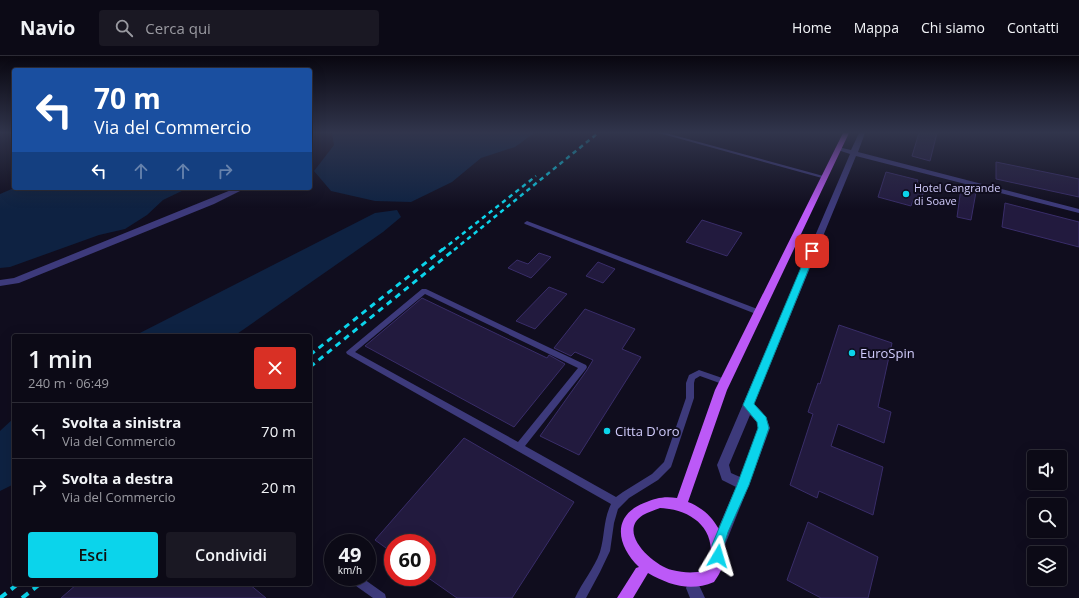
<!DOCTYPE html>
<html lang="it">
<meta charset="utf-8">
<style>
body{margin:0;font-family:"Open Sans",sans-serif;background:#1a1823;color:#f1f3f6;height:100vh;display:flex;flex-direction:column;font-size:15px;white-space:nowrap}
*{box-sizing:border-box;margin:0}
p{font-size:13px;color:#9a9aa1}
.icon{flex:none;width:22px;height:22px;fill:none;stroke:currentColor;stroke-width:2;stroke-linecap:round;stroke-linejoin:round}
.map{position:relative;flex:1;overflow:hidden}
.drawer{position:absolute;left:12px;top:278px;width:300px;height:252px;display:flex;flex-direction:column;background:#0c0a16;border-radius:4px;box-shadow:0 4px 16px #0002,0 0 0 1px #2c2b35}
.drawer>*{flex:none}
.top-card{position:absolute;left:12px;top:12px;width:300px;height:122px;border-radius:4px;box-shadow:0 4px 16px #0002,0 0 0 1px #2c2b35;background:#1a4fa0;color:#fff;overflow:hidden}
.controls{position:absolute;left:1027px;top:394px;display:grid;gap:8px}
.controls a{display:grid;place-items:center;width:40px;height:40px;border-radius:4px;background:#0c0a16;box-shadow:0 4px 16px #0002,0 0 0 1px #2c2b35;font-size:20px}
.speed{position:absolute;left:324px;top:478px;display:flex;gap:8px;font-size:20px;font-weight:700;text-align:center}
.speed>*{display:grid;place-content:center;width:52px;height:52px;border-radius:50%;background:#0c0a16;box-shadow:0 4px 16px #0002,0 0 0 1px #2c2b35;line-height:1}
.speed small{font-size:10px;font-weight:400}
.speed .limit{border:6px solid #d22;background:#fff;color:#111}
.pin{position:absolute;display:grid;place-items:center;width:34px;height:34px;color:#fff;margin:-17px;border-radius:8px;box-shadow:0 2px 6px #0006}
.me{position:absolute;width:44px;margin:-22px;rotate:7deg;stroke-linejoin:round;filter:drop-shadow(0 0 3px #0008)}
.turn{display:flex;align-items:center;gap:14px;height:84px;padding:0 16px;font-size:18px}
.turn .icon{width:52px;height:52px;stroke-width:2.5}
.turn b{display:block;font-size:28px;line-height:34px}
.lanes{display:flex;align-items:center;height:38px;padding:0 16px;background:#0003;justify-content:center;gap:20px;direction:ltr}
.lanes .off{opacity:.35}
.round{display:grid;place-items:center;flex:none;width:42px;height:42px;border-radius:4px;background:#1a1823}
.headline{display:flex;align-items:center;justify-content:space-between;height:68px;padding:0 16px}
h1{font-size:24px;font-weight:600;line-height:30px}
.primary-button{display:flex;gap:8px;margin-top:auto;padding:8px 16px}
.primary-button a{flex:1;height:46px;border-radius:4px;background:#0bd4eb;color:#111;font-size:16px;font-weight:600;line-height:46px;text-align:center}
.primary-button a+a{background:#1a1823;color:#f1f3f6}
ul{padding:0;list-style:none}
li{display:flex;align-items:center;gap:12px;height:56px;padding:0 16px;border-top:1px solid #2c2b35}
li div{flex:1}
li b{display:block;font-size:15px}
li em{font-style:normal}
header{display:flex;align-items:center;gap:24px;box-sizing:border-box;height:56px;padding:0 20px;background:#0c0a16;border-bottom:1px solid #2c2b35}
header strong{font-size:19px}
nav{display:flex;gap:22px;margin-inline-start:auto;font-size:14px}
.search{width:280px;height:36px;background:#1a1823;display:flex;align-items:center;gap:10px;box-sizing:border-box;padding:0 14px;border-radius:4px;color:#9a9aa1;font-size:15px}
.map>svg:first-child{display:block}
</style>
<header>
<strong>Navio</strong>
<div class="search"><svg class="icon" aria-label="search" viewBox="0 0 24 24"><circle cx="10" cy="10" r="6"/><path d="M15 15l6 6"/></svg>Cerca qui</div>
<nav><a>Home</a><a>Mappa</a><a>Chi siamo</a><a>Contatti</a></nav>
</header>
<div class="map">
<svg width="1079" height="542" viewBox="0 0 1079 542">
<rect width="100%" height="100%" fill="#100d1e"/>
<g fill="#0e2242">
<path d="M 332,77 L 534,77 L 515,91 L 481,102 L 452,126 L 411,146 L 375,145 L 331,135 L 314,115 L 334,89 Z"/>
<path d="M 14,132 L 188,132 L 163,144 L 147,159 L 125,173 L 99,179 L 10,211 L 0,212 L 0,138 Z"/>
<path d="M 397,154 L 401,161 L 383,176 L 234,280 L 134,280 L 375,157 Z"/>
<path d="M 14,362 L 14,428 L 0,435 L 0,375 Z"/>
</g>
<g fill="#221a3e" stroke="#392d69">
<path d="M 919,77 L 937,77 L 930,105 L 912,100 Z"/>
<path d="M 996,106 L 1079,123 L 1079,141 L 996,123 Z"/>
<path d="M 886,116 L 918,124 L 917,127 L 925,129 L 921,146 L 913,144 L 911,150 L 878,141 Z"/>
<path d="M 961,132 L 976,136 L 971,164 L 957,161 Z"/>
<path d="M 1005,147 L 1079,166 L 1079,191 L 1002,171 Z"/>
<path d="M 702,164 L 742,177 L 727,200 L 686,186 Z"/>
<path d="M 539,197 L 551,201 L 531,222 L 508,212 L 517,204 L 528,208 Z"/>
<path d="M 598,206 L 615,213 L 603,227 L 586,220 Z"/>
<path d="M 549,231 L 567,238 L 535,273 L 516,265 Z"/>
<path d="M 422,242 L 547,302 L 549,299 L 565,308 L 514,371 L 365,290 Z"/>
<path d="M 585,253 L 635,273 L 622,293 L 641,301 L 579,399 L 540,380 L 587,314 L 593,304 L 575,296 L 571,300 L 554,292 Z"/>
<path d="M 839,269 L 892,287 L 878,351 L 891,356 L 884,387 L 838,368 L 831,390 L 883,411 L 873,459 L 819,435 L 817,442 L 790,429 L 813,358 L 808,356 L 818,327 L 820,328 Z"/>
<path d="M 464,382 L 574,446 L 512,542 L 457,542 L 427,521 L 427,487 L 393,487 L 393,497 L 375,484 Z"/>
<path d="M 808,466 L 878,501 L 868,542 L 821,542 L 787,524 Z"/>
<path d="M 77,528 L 249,528 L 266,542 L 61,542 Z"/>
</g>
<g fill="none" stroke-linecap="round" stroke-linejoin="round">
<g fill="#3d3a7b" fill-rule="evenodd">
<path d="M 659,77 L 666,77 L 827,121 L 824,123 L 822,122 Z"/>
<path d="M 527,165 L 760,254 L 761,256 L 760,258 L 756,258 L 525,168 L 524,167 Z"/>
<path d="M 422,233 L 426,233 L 586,309 L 587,311 L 586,313 L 525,390 L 616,441 L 623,436 L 652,418 L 664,406 L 686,342 L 686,327 L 689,319 L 699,314 L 728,324 L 729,326 L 728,328 L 725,329 L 700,320 L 695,323 L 694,327 L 694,342 L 671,411 L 658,424 L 629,442 L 618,453 L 614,467 L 610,495 L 600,516 L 586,542 L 575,542 C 582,526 594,513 600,496 C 605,479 603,465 611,448 L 347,298 L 346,296 ZM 425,238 L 578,312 L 518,386 L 355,296 Z"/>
<path d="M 330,499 L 333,500 L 333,511 L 327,507 L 325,504 L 327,501 Z"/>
<path d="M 348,521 L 361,521 L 385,538 L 386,542 L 373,542 L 349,525 Z"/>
</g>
<g fill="#3d3a7b" fill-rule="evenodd">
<path d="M 859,77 L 865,77 L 858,96 L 1079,153 L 1079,157 L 856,100 L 754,348 L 766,361 L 770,372 L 749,429 L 723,494 L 718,496 L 713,494 L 711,489 L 736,431 L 722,424 L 717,409 L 850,98 L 835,93 L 838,91 L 851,94 ZM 750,359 L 757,366 L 758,372 L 740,421 L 731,417 L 729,409 Z"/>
<path d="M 236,132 L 246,132 L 214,148 L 19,227 L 0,230 L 0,224 L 14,222 Z"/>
</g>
<path fill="#3d3a7b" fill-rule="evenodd" d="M 693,525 L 698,527 L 705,542 L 690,542 L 686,532 L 688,527 Z"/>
<path fill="#bc59f7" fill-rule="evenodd" d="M 843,77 L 849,77 L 727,334 L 688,446 C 720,458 737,497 714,526 C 690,536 669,529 648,517 L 633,542 L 617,542 L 636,512 L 639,511 C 617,490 611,460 644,447 C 656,442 664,440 677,442 L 715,334 ZM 660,452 C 685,453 710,466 711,494 C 711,501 710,509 705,515 C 693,517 684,517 672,514 C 653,509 616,476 643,459 C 648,456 655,454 660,452 Z"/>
<g stroke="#0bd4eb" stroke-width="2.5" stroke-dasharray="4.5 4" stroke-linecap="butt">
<path d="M 442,194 L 536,120"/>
<path d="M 454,194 L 598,77"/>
</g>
<g stroke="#0bd4eb" stroke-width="3" stroke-dasharray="6 5" stroke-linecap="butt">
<path d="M 310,299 L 443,193"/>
<path d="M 310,311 L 455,193"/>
</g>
<g stroke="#0bd4eb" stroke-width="4" stroke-dasharray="8 6" stroke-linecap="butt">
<path d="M 0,542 L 18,528"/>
<path d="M 22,542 L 40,528"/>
</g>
</g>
<linearGradient id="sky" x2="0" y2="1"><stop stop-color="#090710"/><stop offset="0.5" stop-color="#31354c"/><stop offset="1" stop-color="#31354c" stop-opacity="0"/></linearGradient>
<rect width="1079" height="153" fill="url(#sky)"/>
<path fill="#0bd4eb" stroke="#078a99" d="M 812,192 L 816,195 L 754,348 L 766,361 L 769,372 L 749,429 L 728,476 L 724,489 L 725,500 L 723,504 L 718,506 L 714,504 L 712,489 L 737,429 L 758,372 L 757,366 L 743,349 L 808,195 Z"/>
<g fill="#0bd4eb" stroke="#100d1e" stroke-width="1.5">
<circle cx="906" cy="138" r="4"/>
<circle cx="852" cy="297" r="4"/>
<circle cx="607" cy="375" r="4"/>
</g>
<g text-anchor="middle" stroke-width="4" stroke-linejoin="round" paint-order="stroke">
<g font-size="11" fill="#d2cdfd" stroke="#100d1e" text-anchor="start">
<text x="914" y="136">Hotel Cangrande<tspan x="914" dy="13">di Soave</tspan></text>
</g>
<g font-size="13" fill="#d2cdfd" stroke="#100d1e" text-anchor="start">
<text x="860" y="302">EuroSpin</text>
<text x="615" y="380">Citta D'oro</text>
</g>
</g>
</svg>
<div class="controls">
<a><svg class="icon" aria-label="sound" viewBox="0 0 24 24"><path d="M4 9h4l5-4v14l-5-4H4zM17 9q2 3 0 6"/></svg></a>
<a><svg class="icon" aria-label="search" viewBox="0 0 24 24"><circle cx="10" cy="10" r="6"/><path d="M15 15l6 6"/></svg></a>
<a><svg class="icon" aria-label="layers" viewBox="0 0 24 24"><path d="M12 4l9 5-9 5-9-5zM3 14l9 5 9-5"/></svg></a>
</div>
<div class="speed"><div>49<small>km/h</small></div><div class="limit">60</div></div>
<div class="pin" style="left:812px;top:195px;background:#d93025"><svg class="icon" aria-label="arrive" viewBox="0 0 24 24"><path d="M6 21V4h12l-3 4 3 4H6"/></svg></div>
<svg class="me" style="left:718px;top:500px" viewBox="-20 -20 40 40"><path d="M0-17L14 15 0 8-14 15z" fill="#0bd4eb" stroke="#fff" stroke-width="4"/></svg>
<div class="top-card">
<div class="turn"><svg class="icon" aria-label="left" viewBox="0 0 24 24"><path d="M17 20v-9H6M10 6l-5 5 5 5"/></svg><div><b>70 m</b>Via del Commercio</div></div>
<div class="lanes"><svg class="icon" aria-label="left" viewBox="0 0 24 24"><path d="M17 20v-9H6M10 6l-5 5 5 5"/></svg><svg class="icon off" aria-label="ahead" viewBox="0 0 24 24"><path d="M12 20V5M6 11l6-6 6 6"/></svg><svg class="icon off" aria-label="ahead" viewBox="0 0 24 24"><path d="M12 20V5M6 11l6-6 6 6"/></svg><svg class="icon off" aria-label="right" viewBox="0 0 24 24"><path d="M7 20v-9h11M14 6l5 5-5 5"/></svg></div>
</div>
<section class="drawer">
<div class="headline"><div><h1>1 min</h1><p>240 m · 06:49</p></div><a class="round" style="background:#d93025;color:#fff"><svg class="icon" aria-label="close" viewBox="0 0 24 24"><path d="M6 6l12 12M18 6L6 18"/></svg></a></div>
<ul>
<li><svg class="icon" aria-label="left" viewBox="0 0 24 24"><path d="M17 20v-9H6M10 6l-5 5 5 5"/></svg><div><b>Svolta a sinistra</b><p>Via del Commercio</p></div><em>70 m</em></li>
<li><svg class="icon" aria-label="right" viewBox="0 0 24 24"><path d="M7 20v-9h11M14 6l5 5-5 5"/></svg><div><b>Svolta a destra</b><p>Via del Commercio</p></div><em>20 m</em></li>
</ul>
<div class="primary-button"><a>Esci</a><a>Condividi</a></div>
</section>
</div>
